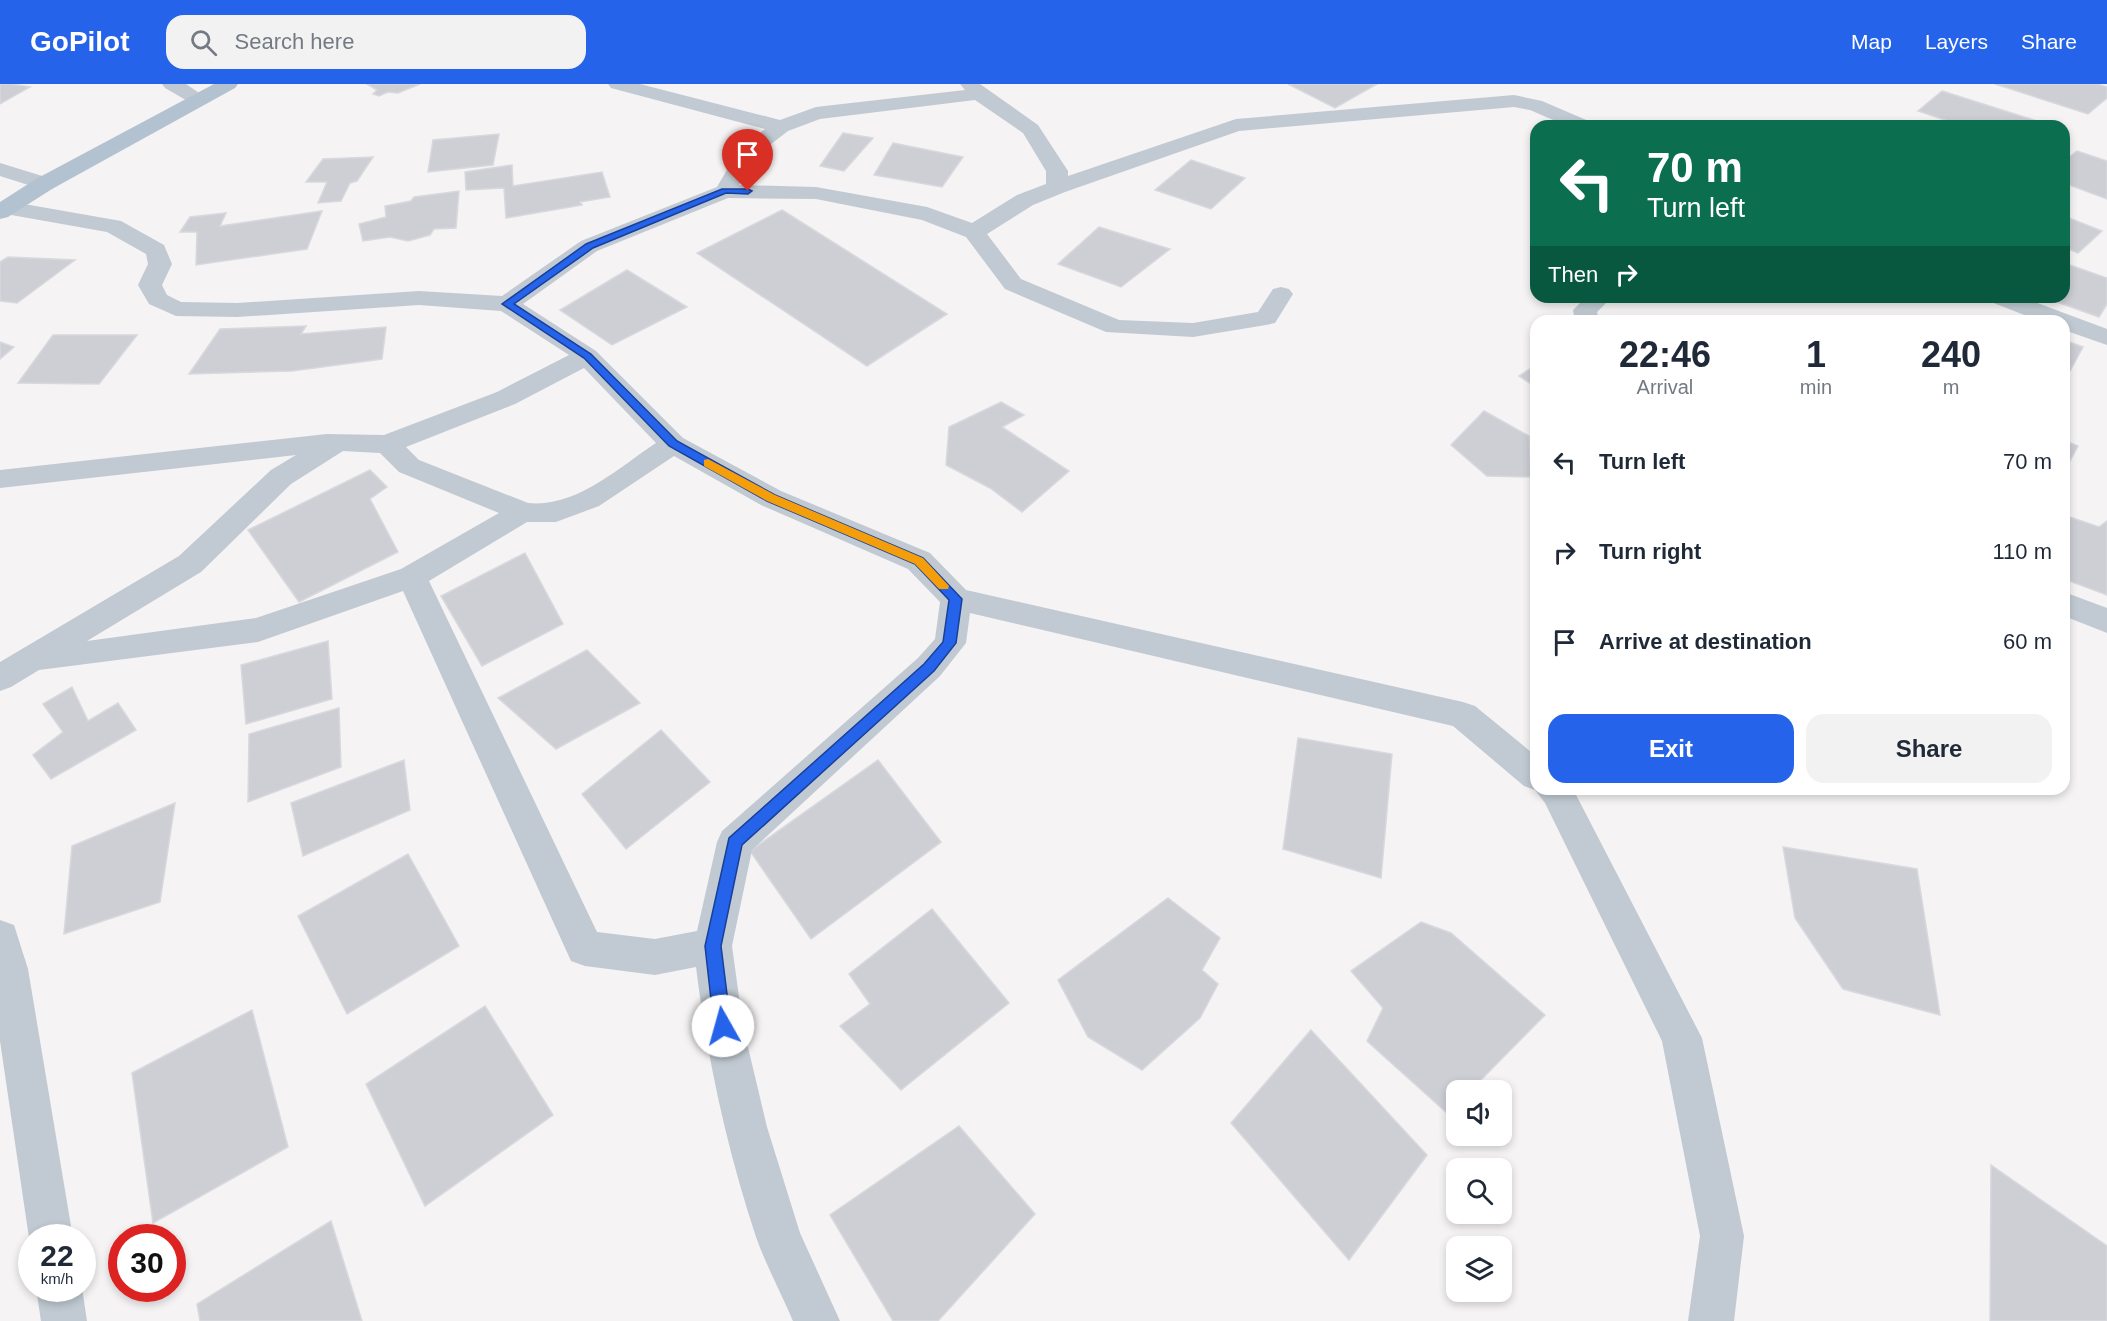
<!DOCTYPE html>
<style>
body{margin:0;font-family:Arial,sans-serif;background:#f2f2f3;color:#1f2937;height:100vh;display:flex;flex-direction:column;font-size:22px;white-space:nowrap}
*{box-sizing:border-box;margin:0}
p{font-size:20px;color:#747a83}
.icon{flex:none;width:33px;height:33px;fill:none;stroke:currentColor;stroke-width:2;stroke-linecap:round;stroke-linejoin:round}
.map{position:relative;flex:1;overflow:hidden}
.details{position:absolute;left:1530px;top:231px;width:540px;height:480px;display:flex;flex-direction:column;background:#fff;border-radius:18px;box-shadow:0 3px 9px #0003}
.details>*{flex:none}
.banner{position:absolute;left:1530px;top:36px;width:540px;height:183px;border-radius:18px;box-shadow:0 3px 9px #0003;background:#0b6e4f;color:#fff;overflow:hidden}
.fabs{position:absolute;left:1446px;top:996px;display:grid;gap:12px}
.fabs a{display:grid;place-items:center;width:66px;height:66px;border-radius:12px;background:#fff;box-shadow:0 3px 9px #0003;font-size:30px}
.speed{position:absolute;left:18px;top:1140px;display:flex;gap:12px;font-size:30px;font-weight:700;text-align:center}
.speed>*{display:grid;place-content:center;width:78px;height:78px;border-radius:50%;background:#fff;box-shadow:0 3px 9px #0003;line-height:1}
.speed small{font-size:15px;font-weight:400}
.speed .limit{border:9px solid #d22;background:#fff;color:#111}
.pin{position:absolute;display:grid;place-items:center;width:51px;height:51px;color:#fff;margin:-62px -26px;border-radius:50% 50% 50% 0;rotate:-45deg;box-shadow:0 0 6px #0007}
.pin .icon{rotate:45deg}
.me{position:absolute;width:66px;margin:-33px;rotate:353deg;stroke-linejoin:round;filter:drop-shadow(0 0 4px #0008)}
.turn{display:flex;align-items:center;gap:21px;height:126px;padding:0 18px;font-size:27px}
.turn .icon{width:78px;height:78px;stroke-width:2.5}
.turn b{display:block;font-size:42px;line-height:51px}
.then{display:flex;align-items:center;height:57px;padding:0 18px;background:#0003;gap:12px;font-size:22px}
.eta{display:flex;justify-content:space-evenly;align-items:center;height:102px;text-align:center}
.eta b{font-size:36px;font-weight:700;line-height:42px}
.primary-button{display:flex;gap:12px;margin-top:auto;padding:12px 18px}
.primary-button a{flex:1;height:69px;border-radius:18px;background:#2563eb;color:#fff;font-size:24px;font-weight:700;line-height:69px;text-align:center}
.primary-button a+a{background:#f2f2f3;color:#1f2937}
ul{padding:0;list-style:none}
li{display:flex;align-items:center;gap:18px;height:90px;padding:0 18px}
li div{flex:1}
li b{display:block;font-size:22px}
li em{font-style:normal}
header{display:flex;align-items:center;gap:36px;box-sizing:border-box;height:84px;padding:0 30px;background:#2563eb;color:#fff}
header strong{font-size:28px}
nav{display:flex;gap:33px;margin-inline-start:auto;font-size:21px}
.search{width:420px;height:54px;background:#f2f2f3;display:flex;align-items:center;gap:15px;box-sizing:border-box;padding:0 21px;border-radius:18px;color:#747a83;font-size:22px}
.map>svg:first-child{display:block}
</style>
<header>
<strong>GoPilot</strong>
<div class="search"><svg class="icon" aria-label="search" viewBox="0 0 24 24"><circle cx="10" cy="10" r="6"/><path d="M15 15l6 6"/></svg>Search here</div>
<nav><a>Map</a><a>Layers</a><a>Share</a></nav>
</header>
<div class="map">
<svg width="2107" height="1237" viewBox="0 0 2107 1237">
<rect width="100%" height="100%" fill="#f5f3f3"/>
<g fill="#cdcfd5" stroke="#d7d9de" stroke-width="1.5">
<path d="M 0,0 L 11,0 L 30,3 L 0,20 Z"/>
<path d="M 367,0 L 420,0 L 398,9 L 388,8 L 379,12 L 373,10 L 377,6 Z"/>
<path d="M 1288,0 L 1377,0 L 1335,24 Z"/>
<path d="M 1995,0 L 2097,0 L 2107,3 L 2107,14 L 2088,30 Z"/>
<path d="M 1942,7 L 2043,39 L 2040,42 L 1963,42 L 1918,27 Z"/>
<path d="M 843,49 L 873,54 L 844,87 L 820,82 Z"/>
<path d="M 499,50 L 493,81 L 428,88 L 433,56 Z"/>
<path d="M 893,59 L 963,73 L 942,103 L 874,91 Z"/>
<path d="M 2077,67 L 2107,77 L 2107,115 L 2064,99 L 2064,77 Z"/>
<path d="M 373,73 L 357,97 L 350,99 L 341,117 L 318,119 L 327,98 L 306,98 L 323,75 Z"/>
<path d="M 1191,76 L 1245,94 L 1211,125 L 1155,106 Z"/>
<path d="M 512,81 L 513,102 L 602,88 L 610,113 L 580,118 L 582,121 L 506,134 L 504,104 L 466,106 L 465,88 Z"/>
<path d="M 459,107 L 456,144 L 434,145 L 430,151 L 408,157 L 390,153 L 363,157 L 359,140 L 386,133 L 385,122 L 411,117 L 414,113 Z"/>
<path d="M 782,126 L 947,230 L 867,282 L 697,169 Z"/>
<path d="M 322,127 L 307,165 L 196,181 L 197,148 L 180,148 L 190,133 L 226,129 L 220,142 Z"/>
<path d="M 2064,132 L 2102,147 L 2078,169 L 2064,163 Z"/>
<path d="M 1099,143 L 1170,165 L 1121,203 L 1058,180 Z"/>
<path d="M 8,173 L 75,176 L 17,219 L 0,217 L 0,178 Z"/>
<path d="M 2064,179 L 2107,194 L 2107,220 L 2099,233 L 2043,213 L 2064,213 Z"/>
<path d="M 627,186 L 687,223 L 612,261 L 560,226 Z"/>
<path d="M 306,242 L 301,250 L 386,243 L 382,275 L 292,287 L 189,290 L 220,245 Z"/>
<path d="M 53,251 L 137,251 L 99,300 L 18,299 Z"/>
<path d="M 2064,256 L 2083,263 L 2064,298 Z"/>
<path d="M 0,258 L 14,263 L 0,275 Z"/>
<path d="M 1536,281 L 1536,303 L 1519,292 Z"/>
<path d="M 1001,318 L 1024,331 L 1002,343 L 1069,387 L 1022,428 L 990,404 L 946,381 L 949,343 Z"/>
<path d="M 1484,327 L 1529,352 L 1531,393 L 1487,392 L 1451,361 Z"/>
<path d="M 2064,356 L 2078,362 L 2064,388 Z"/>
<path d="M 370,386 L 387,403 L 370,415 L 398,468 L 299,518 L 248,446 Z"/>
<path d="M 2064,431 L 2099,443 L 2107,437 L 2107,511 L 2064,495 Z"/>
<path d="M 525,469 L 563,540 L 482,582 L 441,512 Z"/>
<path d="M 328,557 L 332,615 L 246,640 L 241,581 Z"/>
<path d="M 587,566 L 640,619 L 556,665 L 498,614 Z"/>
<path d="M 72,603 L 88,637 L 118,619 L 136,646 L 51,695 L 33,671 L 63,648 L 43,620 Z"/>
<path d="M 339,624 L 341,683 L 248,718 L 249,650 Z"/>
<path d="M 661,646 L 710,698 L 626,765 L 582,710 Z"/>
<path d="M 1298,654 L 1392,670 L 1381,794 L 1283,765 Z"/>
<path d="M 404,676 L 410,726 L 303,772 L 291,719 Z"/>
<path d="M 878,676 L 941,758 L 811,855 L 750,767 Z"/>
<path d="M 175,719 L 160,818 L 64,850 L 72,762 Z"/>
<path d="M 1783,763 L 1917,785 L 1940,931 L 1843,905 L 1795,834 Z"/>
<path d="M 408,770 L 459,862 L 347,930 L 298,832 Z"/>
<path d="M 1168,814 L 1220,854 L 1202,886 L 1218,900 L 1200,934 L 1142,986 L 1088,953 L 1058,896 Z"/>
<path d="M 932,825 L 1009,919 L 901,1006 L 840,942 L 870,920 L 849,890 Z"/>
<path d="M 1421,838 L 1451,849 L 1545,931 L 1471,1006 L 1456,1006 L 1456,1021 L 1448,1030 L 1367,957 L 1383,924 L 1351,887 Z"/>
<path d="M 485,922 L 553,1031 L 425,1122 L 366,1000 Z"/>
<path d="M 252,926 L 288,1063 L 153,1139 L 132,989 Z"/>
<path d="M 1311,946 L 1427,1071 L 1349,1176 L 1231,1039 Z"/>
<path d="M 959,1042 L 1035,1130 L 938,1237 L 893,1237 L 830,1131 Z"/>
<path d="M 1991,1081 L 2107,1162 L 2107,1237 L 1990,1237 Z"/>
<path d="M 331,1137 L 362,1237 L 200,1237 L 197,1220 Z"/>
</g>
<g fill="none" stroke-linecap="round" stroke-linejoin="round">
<g fill="#c1cad2" fill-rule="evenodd">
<path d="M 162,0 L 186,0 L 208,15 L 205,19 L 191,19 L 165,4 Z"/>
<path d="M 608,0 L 640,0 L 780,36 L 816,23 L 965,6 L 960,0 L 980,0 L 1038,41 L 1068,87 L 1068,92 L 1236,35 L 1514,11 L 1542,17 L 1591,38 L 1594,42 L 1567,42 L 1530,26 L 1514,23 L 1239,47 L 1065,108 L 1033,121 L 987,150 L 1021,195 L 1119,236 L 1193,239 L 1258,228 L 1273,205 L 1281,203 L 1289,205 L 1293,210 L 1275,239 L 1266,241 L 1193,253 L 1106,248 L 1005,205 L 966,153 L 922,136 L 816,115 L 728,114 L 597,167 L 523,220 L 596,267 L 683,354 L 781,407 L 930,469 L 966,506 L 1463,618 L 1475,622 L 1536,672 L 1536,705 L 1573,705 L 1702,954 L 1744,1152 L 1734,1237 L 1688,1237 L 1700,1152 L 1662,957 L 1545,719 L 1535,706 L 1524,702 L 1453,642 L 970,529 L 966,559 L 940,592 L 752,766 L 732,862 L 743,942 L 767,1043 L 800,1149 L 840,1237 L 793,1237 C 781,1209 766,1181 756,1153 C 727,1065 707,974 696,883 L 655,891 L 585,882 L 571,877 L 403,507 L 258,558 L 39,586 L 11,603 L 0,607 L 0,578 L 179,472 L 271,386 L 296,371 L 0,404 L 0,386 L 327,350 L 384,351 L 497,308 L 569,271 L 501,227 L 419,221 L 237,233 L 176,232 L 149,220 L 138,201 L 148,180 L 146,170 L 107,148 L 0,129 L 0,119 L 7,117 L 121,137 L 164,161 L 172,180 L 162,201 L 167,211 L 181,218 L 237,219 L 419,207 L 502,212 L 581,157 L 717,103 L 739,65 L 765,45 L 611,4 ZM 975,16 L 1023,49 L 1046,87 L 1046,100 L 1017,111 L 972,139 L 927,123 L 816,103 L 739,101 L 754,73 L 788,47 L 820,35 ZM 584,284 L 656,359 C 618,384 576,424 528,419 L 419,376 L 406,363 L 515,320 ZM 343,367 L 380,369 L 399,388 L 499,429 L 401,485 L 256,534 L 87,557 L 201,488 L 291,400 ZM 674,372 L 761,421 L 908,485 L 940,518 L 935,555 L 918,574 L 722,747 L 717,758 L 697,847 L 655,855 L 597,848 L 429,497 L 527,438 L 556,438 L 599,422 Z"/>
<path d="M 0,79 L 52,95 L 55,100 L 52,105 L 44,106 L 0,92 Z"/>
<path d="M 1586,213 L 1612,213 L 1597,228 L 1599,237 L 1575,237 L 1573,226 Z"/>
<path d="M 1987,213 L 2021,213 L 2107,245 L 2107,261 L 2064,246 L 2064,237 L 2040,237 L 1991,218 Z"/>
<path d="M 2064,508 L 2107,524 L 2107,549 L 2064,532 Z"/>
<path d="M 0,836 L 14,841 L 28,885 L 73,1154 L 32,1154 L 32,1161 L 29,1154 L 0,957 Z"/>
<path d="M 36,1204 L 82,1204 L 87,1237 L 41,1237 Z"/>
</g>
<path fill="#b3c2d1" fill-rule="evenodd" d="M 214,0 L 238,0 L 235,4 L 52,105 L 8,133 L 0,135 L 0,118 L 36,95 Z"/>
</g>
<path fill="#2563eb" stroke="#184099" stroke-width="1.5" d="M 722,105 L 748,105 L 752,107 L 748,110 L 726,109 L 593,164 L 514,220 L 591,270 L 677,357 L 775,411 L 923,474 L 962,515 L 956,559 L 934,587 L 742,761 L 721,862 L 731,942 L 729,947 L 723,950 L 717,947 L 714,942 L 705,862 L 729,754 L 924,580 L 943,558 L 949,516 L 915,480 L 767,417 L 669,362 L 584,274 L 502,220 L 586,160 Z"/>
<path fill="#f59e0b" d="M 708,375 L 775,411 L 923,474 L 949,502 L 948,505 L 939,505 L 915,480 L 767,417 L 704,382 L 704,376 Z"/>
</svg>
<div class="fabs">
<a><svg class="icon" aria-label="sound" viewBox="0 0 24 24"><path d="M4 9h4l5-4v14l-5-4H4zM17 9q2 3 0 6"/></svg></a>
<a><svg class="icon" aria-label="search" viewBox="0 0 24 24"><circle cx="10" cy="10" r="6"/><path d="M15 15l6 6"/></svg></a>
<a><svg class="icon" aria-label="layers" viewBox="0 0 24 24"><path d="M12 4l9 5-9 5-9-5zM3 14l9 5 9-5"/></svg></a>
</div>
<div class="speed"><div>22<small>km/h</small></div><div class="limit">30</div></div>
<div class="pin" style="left:748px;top:107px;background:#d93025"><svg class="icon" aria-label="arrive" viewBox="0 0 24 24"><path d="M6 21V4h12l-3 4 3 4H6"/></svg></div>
<svg class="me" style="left:723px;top:942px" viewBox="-20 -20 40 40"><circle r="19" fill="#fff"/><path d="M0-13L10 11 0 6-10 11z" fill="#2563eb"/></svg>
<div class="banner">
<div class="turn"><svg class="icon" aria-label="left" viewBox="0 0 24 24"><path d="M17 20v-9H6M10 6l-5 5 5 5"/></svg><div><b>70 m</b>Turn left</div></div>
<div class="then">Then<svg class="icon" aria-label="right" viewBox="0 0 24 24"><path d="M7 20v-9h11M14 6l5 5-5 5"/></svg></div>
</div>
<section class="details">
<div class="eta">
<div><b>22:46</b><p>Arrival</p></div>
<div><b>1</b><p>min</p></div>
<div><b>240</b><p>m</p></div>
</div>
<ul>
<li><svg class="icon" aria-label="left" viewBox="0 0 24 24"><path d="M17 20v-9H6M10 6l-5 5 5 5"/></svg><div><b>Turn left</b></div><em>70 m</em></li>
<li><svg class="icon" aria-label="right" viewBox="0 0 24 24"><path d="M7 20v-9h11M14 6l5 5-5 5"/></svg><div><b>Turn right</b></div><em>110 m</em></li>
<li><svg class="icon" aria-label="arrive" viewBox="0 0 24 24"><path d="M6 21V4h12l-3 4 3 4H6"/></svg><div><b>Arrive at destination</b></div><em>60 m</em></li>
</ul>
<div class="primary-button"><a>Exit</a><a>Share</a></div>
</section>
</div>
